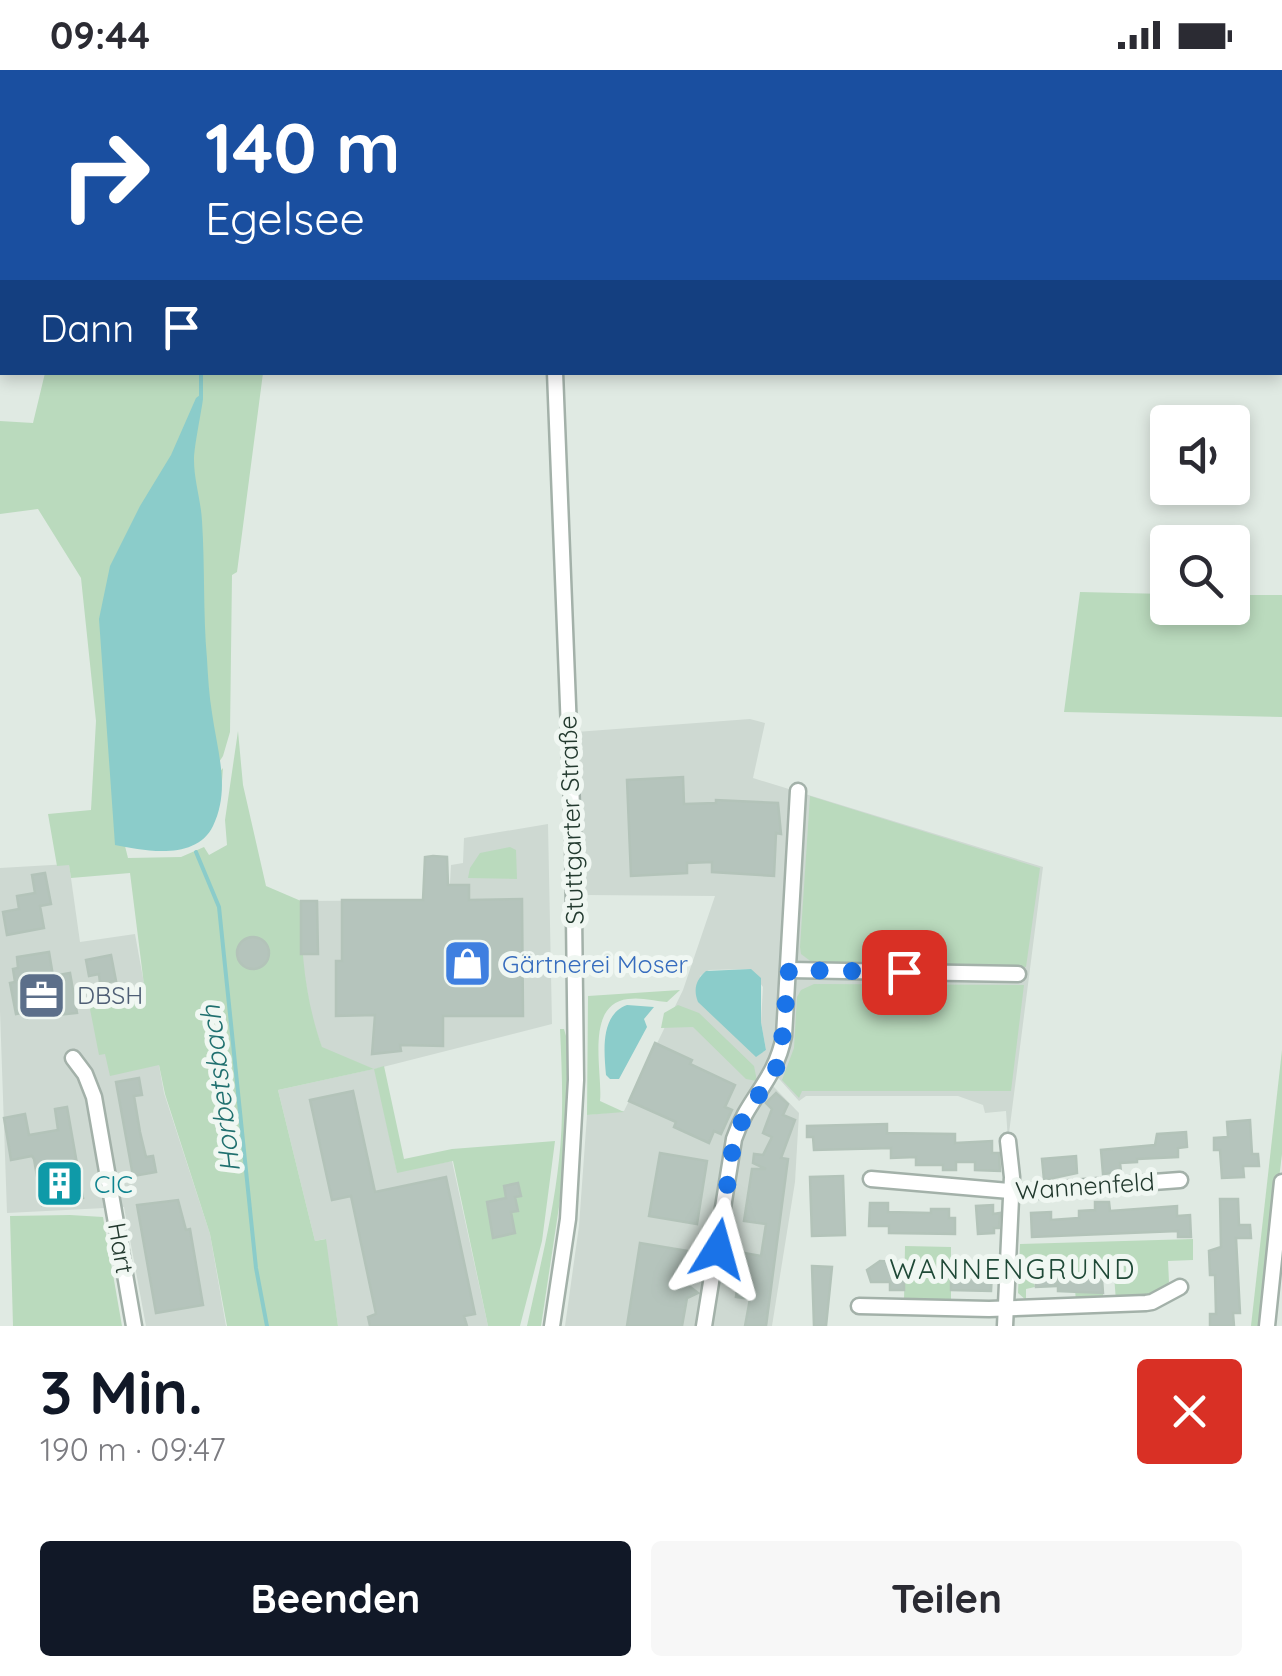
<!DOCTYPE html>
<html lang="de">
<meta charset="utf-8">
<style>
body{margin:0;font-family:Quicksand,sans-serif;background:#f7f7f7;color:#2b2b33;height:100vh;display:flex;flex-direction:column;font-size:38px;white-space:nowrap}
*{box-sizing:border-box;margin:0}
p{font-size:32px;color:#7c7c81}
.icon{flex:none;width:55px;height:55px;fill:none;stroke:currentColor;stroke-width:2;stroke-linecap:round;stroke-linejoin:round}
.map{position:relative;height:1256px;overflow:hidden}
.sheet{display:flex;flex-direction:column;background:#fff;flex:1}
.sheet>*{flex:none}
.guide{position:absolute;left:0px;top:0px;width:1282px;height:305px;box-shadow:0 5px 15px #0003;background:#1a4fa0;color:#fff;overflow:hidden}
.controls{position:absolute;left:1150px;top:335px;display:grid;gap:20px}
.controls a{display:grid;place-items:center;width:100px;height:100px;border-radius:10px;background:#fff;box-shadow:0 5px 15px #0003;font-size:50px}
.pin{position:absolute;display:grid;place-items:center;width:85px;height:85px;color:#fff;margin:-42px;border-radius:20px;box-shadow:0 5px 15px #0006}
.me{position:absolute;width:110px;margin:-55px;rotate:8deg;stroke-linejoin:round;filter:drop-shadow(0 0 8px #0008)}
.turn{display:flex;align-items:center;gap:35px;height:210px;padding:0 40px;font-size:45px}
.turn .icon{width:130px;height:130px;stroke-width:2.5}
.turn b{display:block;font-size:70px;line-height:85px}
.then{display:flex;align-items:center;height:95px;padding:0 40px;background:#0003;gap:20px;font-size:38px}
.round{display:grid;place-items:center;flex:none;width:105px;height:105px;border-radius:10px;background:#f7f7f7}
.head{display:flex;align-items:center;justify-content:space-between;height:170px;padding:0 40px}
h1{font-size:60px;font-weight:700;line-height:75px;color:#111827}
.button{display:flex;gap:20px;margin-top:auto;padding:20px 40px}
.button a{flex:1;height:115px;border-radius:10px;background:#111827;color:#fff;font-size:40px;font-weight:700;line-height:115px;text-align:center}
.button a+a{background:#f7f7f7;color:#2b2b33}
.status{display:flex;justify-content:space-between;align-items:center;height:70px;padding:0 50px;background:#fff;direction:ltr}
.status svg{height:28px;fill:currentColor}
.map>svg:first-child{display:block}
</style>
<div class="status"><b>09:44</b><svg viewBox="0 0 49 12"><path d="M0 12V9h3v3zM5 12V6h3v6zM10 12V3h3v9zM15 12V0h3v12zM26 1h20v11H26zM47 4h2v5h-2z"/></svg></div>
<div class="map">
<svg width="1282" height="1256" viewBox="0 0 1282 1256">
<rect width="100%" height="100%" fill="#e0eae3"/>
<g fill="#ced9d2" fill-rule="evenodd">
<path d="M 750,649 L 765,653 L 753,708 L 1043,797 L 1008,1071 L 1006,1041 L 985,1043 L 983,1035 L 958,1026 L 806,1026 L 799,1031 L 772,1001 L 737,1048 L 722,1086 L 695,1256 L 565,1256 L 579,1156 L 587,1045 L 624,1041 L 683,920 L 715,826 L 585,825 L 576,662 ZM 750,899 L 763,917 L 761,952 L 766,980 L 757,986 L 700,906 L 709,900 Z"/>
<path d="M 548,754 L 552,954 L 375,999 L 397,1102 L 452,1091 L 488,1256 L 338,1256 L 325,1169 L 315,1171 L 278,1020 L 373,999 L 322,978 L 311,945 L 301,884 L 301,831 L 449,830 L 451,795 L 463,793 L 464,768 Z"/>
<path d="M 69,794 L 80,872 L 135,864 L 164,1023 L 210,1164 L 226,1256 L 146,1256 L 124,1137 L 7,1143 L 0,941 L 0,798 Z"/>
<path d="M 773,1016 L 799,1043 L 795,1112 L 772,1256 L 713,1256 L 740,1073 L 752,1044 Z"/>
</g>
<g fill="#badabd">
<path d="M 45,303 L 263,303 L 237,502 L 232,505 L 230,662 L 223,686 L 190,737 L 223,698 L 221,724 L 125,776 L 128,788 L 181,787 L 204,777 L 209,785 L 227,775 L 225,750 L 238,661 L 243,715 L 266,816 L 301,831 C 301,882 305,929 322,977 L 374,999 L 384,996 L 404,1089 L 452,1079 L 555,1071 L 542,1171 L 520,1256 L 488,1256 L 453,1091 L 397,1103 L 374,999 L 278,1020 L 315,1171 L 326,1169 L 338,1256 L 227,1256 L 210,1164 L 165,1024 L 159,995 L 110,1006 L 105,984 L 99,985 L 89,934 L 145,923 L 130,803 L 71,808 L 69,795 L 57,796 L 48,744 L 91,740 L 96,651 L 81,508 L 38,439 L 0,444 L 0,351 L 33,353 Z"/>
<path d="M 1080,522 L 1167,524 L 1168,538 L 1232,538 L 1233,525 L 1282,525 L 1282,647 L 1064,642 Z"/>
<path d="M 810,726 L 1040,798 L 1026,897 L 817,896 L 801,884 L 800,877 Z"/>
<path d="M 510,777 L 516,780 L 517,809 L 468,808 L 470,798 L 480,783 Z"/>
<path d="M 814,914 L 1024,915 L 1011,1021 L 802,1021 L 799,1028 L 782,1010 L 794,978 L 797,927 L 801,920 Z"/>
<path d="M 680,920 L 667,932 C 655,931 641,927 628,929 C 584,934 603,1003 600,1031 L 624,1042 L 587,1045 L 588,926 Z"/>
<path d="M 678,935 L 699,943 L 754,996 L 757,1011 L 746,1009 L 693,957 L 661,958 L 664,943 Z"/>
<path d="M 560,959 L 564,959 L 568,973 L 565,1097 L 541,1256 L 527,1256 C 539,1201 553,1146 559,1090 C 564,1046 562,1002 560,959 Z"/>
<path d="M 1282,980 L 1282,1084 L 1261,1256 L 1251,1256 Z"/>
<path d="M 70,1145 L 103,1147 L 122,1256 L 13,1256 L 10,1146 Z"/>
<path d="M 1193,1169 L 1193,1190 L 1168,1191 L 1169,1212 L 1155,1227 L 1116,1231 L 1113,1192 L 1088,1196 L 1088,1202 L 1082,1205 L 1084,1223 L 1103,1223 L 1103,1229 L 1076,1231 L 1075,1220 L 1069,1220 L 1068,1200 L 1055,1200 L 1054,1193 L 1032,1203 L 1035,1217 L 1026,1219 L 1026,1230 L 1018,1223 L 1020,1174 Z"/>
<path d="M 905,1176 L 951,1177 L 951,1232 L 904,1231 Z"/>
</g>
<g fill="#8bccca">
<path d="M 200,325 L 203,329 C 201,344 194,377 194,390 C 194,410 201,431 202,451 C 205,497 203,543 207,589 C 208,607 209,625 212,643 C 217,680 231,719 213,756 C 196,791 145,781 115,775 L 99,549 L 110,496 L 140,436 L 171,385 L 196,328 Z"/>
<path d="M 751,899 L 761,908 L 761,952 L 766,980 L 756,987 L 698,932 C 693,919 696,910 706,901 Z"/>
<path d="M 627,935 L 654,937 L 644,949 L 647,957 L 619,1009 L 610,1009 L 606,1005 C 604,981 600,945 627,935 Z"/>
</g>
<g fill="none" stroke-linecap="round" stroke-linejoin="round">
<g stroke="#8bccca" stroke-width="4">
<path d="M 239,2 L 240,0"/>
<path d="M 201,328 L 201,302"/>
<path d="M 196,782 L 219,837 L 256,1198 L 267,1256"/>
</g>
</g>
<g fill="#b5c4bc" stroke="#b3c3b9" stroke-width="2.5">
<path d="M 683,707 L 684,734 L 716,733 L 716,730 L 778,733 L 781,764 L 776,763 L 774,806 L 712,802 L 712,792 L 687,793 L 687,803 L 631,806 L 627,710 Z"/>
<path d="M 433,786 L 447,787 L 448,815 L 469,815 L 469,830 L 522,829 L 523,946 L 443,946 L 443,976 L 400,975 L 401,981 L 372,984 L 375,945 L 336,946 L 336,891 L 342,891 L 342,830 L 423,830 L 425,787 Z"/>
<path d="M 45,803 L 51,834 L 40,836 L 44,858 L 7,865 L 3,842 L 19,839 L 17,826 L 35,823 L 32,805 Z"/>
<path d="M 301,831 L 317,831 L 318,884 L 301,884 Z"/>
<circle cx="253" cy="883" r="16"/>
<path d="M 49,882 L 53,906 L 70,903 L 77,943 L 28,948 L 27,942 L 16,944 L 10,913 L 15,912 L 13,899 L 18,898 L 17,887 Z"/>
<path d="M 111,885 L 116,911 L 100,913 L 99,904 L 89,906 L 86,890 Z"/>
<path d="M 655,973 L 692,990 L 690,994 L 735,1015 L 725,1037 L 732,1040 L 721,1064 L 714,1061 L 709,1073 L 674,1057 L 676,1052 L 629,1031 Z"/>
<path d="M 139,1008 L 142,1025 L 134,1026 L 140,1062 L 146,1087 L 153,1086 L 156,1102 L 133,1106 L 116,1012 Z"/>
<path d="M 353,1021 L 375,1122 L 446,1107 L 475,1244 L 464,1246 L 467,1256 L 370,1256 L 368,1247 L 376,1244 L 351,1126 L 332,1130 L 310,1030 Z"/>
<path d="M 776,1023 L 788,1034 L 783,1045 L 795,1050 L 781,1088 L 788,1089 L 766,1256 L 745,1256 L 750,1229 L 736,1227 L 740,1199 L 730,1198 L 733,1181 L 761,1186 L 766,1154 L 744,1151 L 752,1099 L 766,1099 L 753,1093 L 754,1084 L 763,1085 L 772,1067 L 763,1063 L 772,1039 L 766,1033 Z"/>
<path d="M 67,1037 L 83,1128 L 42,1135 L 34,1089 L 32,1086 L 11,1090 L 4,1048 L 25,1044 L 29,1065 L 58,1060 L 55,1039 Z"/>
<path d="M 1250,1050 L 1252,1084 L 1258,1084 L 1259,1096 L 1243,1096 L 1244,1107 L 1222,1108 L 1220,1080 L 1214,1080 L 1214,1068 L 1228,1067 L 1227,1052 Z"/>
<path d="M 887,1054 L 887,1063 L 955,1064 L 955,1073 L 992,1071 L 992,1083 L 999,1083 L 1000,1101 L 975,1100 L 975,1092 L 956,1092 L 956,1100 L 943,1100 L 943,1095 L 916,1095 L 916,1087 L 891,1088 L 891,1078 L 814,1080 L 813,1067 L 807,1067 L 807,1056 Z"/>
<path d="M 1186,1062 L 1187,1077 L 1178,1078 L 1178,1087 L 1137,1089 L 1137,1092 L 1120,1093 L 1121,1102 L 1103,1104 L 1101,1080 L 1155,1075 L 1157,1064 Z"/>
<path d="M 660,1083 L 707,1091 L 697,1154 L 649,1146 Z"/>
<path d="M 1076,1086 L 1077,1103 L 1044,1110 L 1042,1089 Z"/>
<path d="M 843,1106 L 845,1165 L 812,1166 L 810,1107 Z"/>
<path d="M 518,1113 L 521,1126 L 515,1127 L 518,1141 L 511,1142 L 515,1163 L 493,1168 L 487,1132 L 506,1128 L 504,1116 Z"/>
<path d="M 1220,1129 L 1238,1129 L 1239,1155 L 1250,1155 L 1251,1168 L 1236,1168 L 1240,1243 L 1233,1243 L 1234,1256 L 1210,1256 L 1210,1244 L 1216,1244 L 1215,1205 L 1210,1205 L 1209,1181 L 1221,1177 Z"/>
<path d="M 178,1130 L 186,1160 L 190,1159 L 203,1235 L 156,1243 L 137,1135 Z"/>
<path d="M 1095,1132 L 1109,1132 L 1110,1141 L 1177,1136 L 1177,1146 L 1190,1145 L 1191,1167 L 1178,1167 L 1178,1161 L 1032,1167 L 1031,1143 L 1051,1142 L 1051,1150 L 1079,1148 L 1079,1141 L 1095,1140 Z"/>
<path d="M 870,1133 L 888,1133 L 888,1142 L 931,1143 L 931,1139 L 949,1139 L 949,1148 L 955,1148 L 955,1164 L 889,1163 L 889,1156 L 869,1156 Z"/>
<path d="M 993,1135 L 993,1144 L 1000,1143 L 999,1158 L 994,1158 L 994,1163 L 978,1164 L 976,1136 Z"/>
<path d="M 640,1173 L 694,1182 L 689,1216 L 698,1223 L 687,1228 L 682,1256 L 627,1256 Z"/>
<path d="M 880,1191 L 897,1192 L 897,1203 L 904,1203 L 904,1220 L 890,1220 L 890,1212 L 871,1212 L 867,1200 Z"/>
<path d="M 1054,1192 L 1056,1216 L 1036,1217 L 1035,1193 Z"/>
<path d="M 1101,1192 L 1114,1192 L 1114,1209 L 1102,1209 L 1103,1223 L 1058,1221 L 1058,1206 L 1088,1205 L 1088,1196 L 1101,1195 Z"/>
<path d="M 812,1196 L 832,1197 L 826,1256 L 814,1256 Z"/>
<path d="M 970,1198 L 992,1202 L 991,1221 L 951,1220 L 951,1202 L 970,1202 Z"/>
</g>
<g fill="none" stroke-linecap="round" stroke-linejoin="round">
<defs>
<g id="minor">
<path d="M 542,0 L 542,2"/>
<path d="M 789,900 L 1018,904"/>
<path d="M 73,988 L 85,1004 L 94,1027 L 134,1256"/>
<path d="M 871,1109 L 1021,1122 L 1180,1110"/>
<path d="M 859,1236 L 989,1239 L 1146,1233 L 1152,1232 L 1180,1217"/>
<path d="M 552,1256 L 568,1149 L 576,1010 L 573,763 L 555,302"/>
<path d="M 704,1256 L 734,1069 C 748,1027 775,1012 784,966 L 798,721"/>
<path d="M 1005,1256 L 1012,1107 L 1008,1071"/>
<path d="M 1267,1256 L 1282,1112"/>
</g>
</defs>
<use href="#minor" stroke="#a3b1a9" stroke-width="19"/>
<use href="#minor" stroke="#fff" stroke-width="14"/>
</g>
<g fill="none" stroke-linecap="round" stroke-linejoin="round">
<path stroke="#1a73e8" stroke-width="18" stroke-dasharray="0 32.4" d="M 718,1179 L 734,1069 L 746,1043 L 771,1008 L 780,990 L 789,900 L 904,902"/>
</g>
<defs>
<symbol id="shop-square" viewBox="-11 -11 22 22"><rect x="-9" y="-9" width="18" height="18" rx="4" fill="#3f7fe0" stroke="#f0f7f2"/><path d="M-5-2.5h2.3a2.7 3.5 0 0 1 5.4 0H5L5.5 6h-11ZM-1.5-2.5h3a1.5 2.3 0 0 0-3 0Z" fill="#fff"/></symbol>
<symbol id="office-square" viewBox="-11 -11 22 22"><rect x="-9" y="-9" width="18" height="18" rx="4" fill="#5c6f8a" stroke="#f0f7f2"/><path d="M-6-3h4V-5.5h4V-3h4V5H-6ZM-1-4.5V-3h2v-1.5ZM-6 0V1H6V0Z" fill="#fff"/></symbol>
<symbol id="building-square" viewBox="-11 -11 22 22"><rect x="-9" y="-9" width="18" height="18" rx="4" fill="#0f9aa8" stroke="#f0f7f2"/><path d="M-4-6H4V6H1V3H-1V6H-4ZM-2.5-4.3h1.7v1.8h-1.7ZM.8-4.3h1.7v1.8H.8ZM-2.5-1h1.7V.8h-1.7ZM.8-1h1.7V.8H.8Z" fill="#fff"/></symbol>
</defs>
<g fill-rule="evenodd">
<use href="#shop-square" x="440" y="866" width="55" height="55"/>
<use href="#office-square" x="14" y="898" width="55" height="55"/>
<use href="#building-square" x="32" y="1086" width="55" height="55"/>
</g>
<g text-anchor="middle" stroke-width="10" stroke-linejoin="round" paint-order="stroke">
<g font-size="25" fill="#22392e" stroke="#f0f7f2">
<text transform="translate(571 750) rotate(-92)" y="9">Stuttgarter Straße</text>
<text transform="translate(1085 1116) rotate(-4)" y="9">Wannenfeld</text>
<text transform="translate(121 1178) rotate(80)" y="9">Hart</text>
</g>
<g font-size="25" fill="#366cbe" stroke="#f0f7f2" text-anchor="start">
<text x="502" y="903">Gärtnerei Moser</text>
</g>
<g font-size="25" fill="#4e5e75" stroke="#f0f7f2" text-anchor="start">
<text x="77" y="934">DBSH</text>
</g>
<g font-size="25" fill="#0d838f" stroke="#f0f7f2" text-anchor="start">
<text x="94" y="1123">CIC</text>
</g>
<g font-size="28" font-style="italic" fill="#20706f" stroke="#f0f7f2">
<text transform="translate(220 1019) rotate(-97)" y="10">Horbetsbach</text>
</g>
<g font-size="28" letter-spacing="2.5" fill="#1f4937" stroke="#f0f7f2">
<text x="1013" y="1209">WANNENGRUND</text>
</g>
</g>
</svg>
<div class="controls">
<a><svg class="icon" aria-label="sound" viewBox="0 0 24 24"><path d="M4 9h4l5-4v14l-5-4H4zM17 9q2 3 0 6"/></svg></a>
<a><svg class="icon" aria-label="search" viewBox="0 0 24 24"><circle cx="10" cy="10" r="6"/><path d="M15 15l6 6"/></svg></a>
</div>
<div class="pin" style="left:904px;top:902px;background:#d93025"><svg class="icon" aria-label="arrive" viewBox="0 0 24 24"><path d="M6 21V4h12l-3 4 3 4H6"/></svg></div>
<svg class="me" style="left:718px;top:1179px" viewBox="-20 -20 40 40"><path d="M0-17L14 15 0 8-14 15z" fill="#1a73e8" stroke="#fff" stroke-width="4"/></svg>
<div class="guide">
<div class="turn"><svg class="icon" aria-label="right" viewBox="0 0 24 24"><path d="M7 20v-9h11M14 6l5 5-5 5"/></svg><div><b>140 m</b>Egelsee</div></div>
<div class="then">Dann<svg class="icon" aria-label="arrive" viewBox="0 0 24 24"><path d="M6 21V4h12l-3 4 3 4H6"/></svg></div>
</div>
</div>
<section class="sheet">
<div class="head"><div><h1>3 Min.</h1><p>190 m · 09:47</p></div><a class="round" style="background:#d93025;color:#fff"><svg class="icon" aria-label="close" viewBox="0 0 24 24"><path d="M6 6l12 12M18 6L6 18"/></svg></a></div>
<div class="button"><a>Beenden</a><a>Teilen</a></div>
</section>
